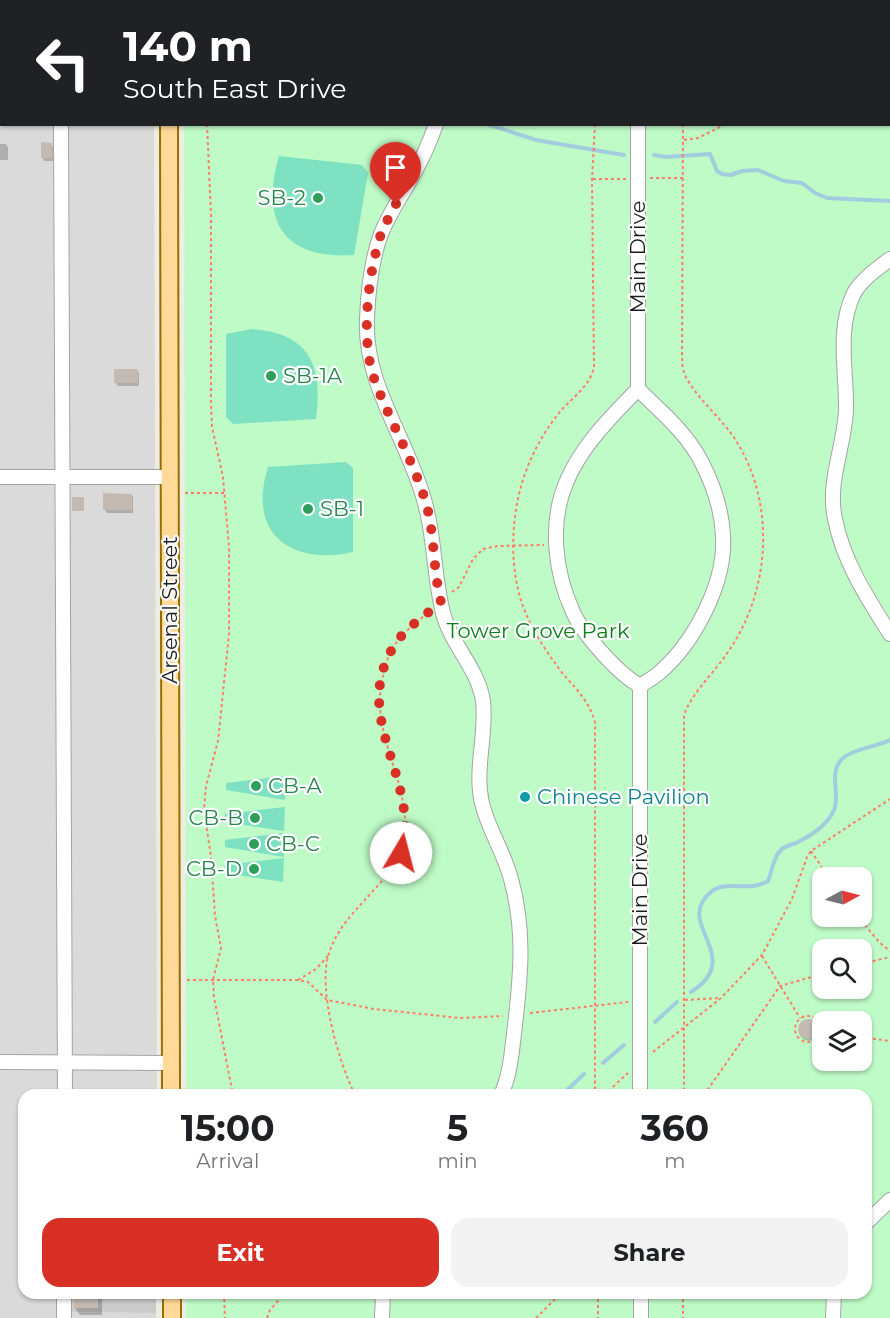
<!DOCTYPE html>
<style>
body{margin:0;font-family:Montserrat,sans-serif;background:#f2f2f2;color:#202124;height:100vh;display:flex;flex-direction:column;font-size:22px;white-space:nowrap}
*{box-sizing:border-box;margin:0}
p{font-size:20px;color:#757577}
.icon{flex:none;width:33px;height:33px;fill:none;stroke:currentColor;stroke-width:2;stroke-linecap:round;stroke-linejoin:round}
.map{position:relative;flex:1;overflow:hidden}
.details{position:absolute;left:18px;top:1089px;width:854px;height:210px;display:flex;flex-direction:column;background:#fff;border-radius:18px;box-shadow:0 2px 4px #0004}
.details>*{flex:none}
.top-card{position:absolute;left:0px;top:0px;width:891px;height:126px;box-shadow:0 2px 4px #0004;background:#202124;color:#fff;overflow:hidden}
.needle{width:39px;rotate:83deg}
.tools{position:absolute;left:812px;top:867px;display:grid;gap:12px}
.tools a{display:grid;place-items:center;width:60px;height:60px;border-radius:12px;background:#fff;box-shadow:0 2px 4px #0004;font-size:30px}
.pin{position:absolute;display:grid;place-items:center;width:51px;height:51px;color:#fff;margin:-62px -26px;border-radius:50% 50% 50% 0;rotate:-45deg;box-shadow:0 0 6px #0007}
.pin .icon{rotate:45deg}
.me{position:absolute;width:66px;margin:-33px;rotate:8deg;stroke-linejoin:round;filter:drop-shadow(0 0 4px #0008)}
.turn{display:flex;align-items:center;gap:21px;height:126px;padding:0 24px;font-size:27px}
.turn .icon{width:78px;height:78px;stroke-width:2.5}
.turn b{display:block;font-size:42px;line-height:51px}
.eta{display:flex;justify-content:space-evenly;align-items:center;height:102px;text-align:center}
.eta b{font-size:36px;font-weight:700;line-height:42px}
.button{display:flex;gap:12px;margin-top:auto;padding:12px 24px}
.button a{flex:1;height:69px;border-radius:18px;background:#d93025;color:#fff;font-size:24px;font-weight:700;line-height:69px;text-align:center}
.button a+a{background:#f2f2f2;color:#202124}
.map>svg:first-child{display:block}
</style>
<div class="map">
<svg width="890" height="1318" viewBox="0 0 890 1318">
<rect width="100%" height="100%" fill="#efece3"/>
<path fill="#dbdada" d="M 0,0 L 154,0 L 2,2 L 2,124 L 154,125 L 157,1095 L 24,1095 L 24,1293 L 67,1293 L 68,1312 L 156,1313 L 156,1318 L 0,1318 Z"/>
<path fill="#cbcbcb" d="M 67,1293 L 156,1293 L 156,1313 L 67,1312 Z"/>
<path fill="#befbc7" fill-rule="evenodd" d="M 183,0 L 890,0 L 890,1318 L 186,1318 L 186,1293 L 866,1293 L 866,1095 L 186,1095 L 184,125 L 890,124 L 890,2 ZM 822,878 L 861,878 L 861,916 L 822,916 ZM 822,950 L 861,950 L 861,988 L 822,988 ZM 822,1022 L 861,1022 L 861,1060 L 822,1060 Z"/>
<g fill="#7ee1c1">
<path d="M 279,156 L 362,165 L 368,173 L 354,255 C 283,260 260,221 279,156 Z"/>
<path d="M 252,329 C 310,333 323,366 316,419 L 233,424 L 226,417 L 226,334 Z"/>
<path d="M 346,462 L 353,468 L 353,552 C 290,566 247,533 268,467 Z"/>
<path d="M 286,776 L 285,800 L 226,790 L 226,783 Z"/>
<path d="M 285,807 L 284,831 L 225,822 L 225,814 Z"/>
<path d="M 284,833 L 284,857 L 225,847 L 225,840 Z"/>
<path d="M 284,858 L 283,882 L 224,873 L 224,865 Z"/>
</g>
<g fill="#0003">
<path d="M 0,144 L 6,144 L 8,147 L 8,160 L 0,160 Z"/>
<path d="M 51,144 L 53,147 L 53,161 L 44,161 L 42,157 Z"/>
<path d="M 115,370 L 137,370 L 139,373 L 139,386 L 117,386 Z"/>
<path d="M 132,495 L 133,498 L 133,513 L 107,513 L 105,510 Z"/>
<circle cx="809" cy="1031" r="10"/>
<path d="M 75,1293 L 138,1293 L 138,1296 L 102,1296 L 102,1315 L 80,1315 L 75,1308 Z"/>
</g>
<g fill="none" stroke-linecap="round" stroke-linejoin="round">
<g stroke="#a2cdde" stroke-width="4">
<path d="M 487,124 L 536,140 L 624,155"/>
<path d="M 654,155 L 666,157 L 710,154 L 717,171 L 722,174 L 731,175 L 742,171 L 758,170 L 784,181 L 802,183 L 815,193 L 827,198 L 890,201"/>
<path d="M 691,992 C 747,956 672,924 711,892 C 726,879 747,893 768,881 C 772,872 773,858 780,851 C 784,846 790,845 796,843 C 809,837 828,825 834,810 C 841,793 827,773 843,758 C 851,750 878,746 890,740"/>
<path d="M 655,1022 L 677,1002"/>
<path d="M 603,1063 L 624,1045"/>
<path d="M 562,1095 L 584,1074"/>
</g>
</g>
<g fill="#c4bab2">
<path d="M 41,142 L 52,143 L 52,158 L 41,158 Z"/>
<rect x="114" y="369" width="24" height="14"/>
<path d="M 103,493 L 132,494 L 132,510 L 103,510 Z"/>
<rect x="72" y="497" width="12" height="14"/>
<circle cx="808" cy="1029" r="10"/>
<rect x="74" y="1293" width="24" height="15"/>
</g>
<g fill="none" stroke-linecap="round" stroke-linejoin="round">
<defs>
<g id="minor">
<path d="M 405,0 L 406,2"/>
<path d="M 61,2 L 61,0"/>
<path d="M 638,2 L 638,0"/>
<path d="M 886,2 L 886,0"/>
<path d="M 890,43 L 890,45"/>
<path d="M 61,124 L 65,1095"/>
<path d="M 436,124 C 429,145 419,165 408,184 C 398,201 388,216 381,234 C 372,258 368,294 367,319 C 364,382 404,434 422,493 C 435,532 433,573 443,613 C 451,645 478,668 483,701 C 487,735 474,769 482,803 C 488,829 504,852 511,879 C 525,930 521,973 515,1025 C 512,1049 511,1073 501,1095"/>
<path d="M 638,124 L 638,389"/>
<path d="M 890,259 C 877,269 862,279 854,293 C 836,330 847,372 846,411 C 844,448 827,482 835,519 C 843,561 868,599 890,634"/>
<path d="M 638,389 C 661,412 686,432 701,461 C 713,484 722,510 723,536 C 726,583 694,643 659,673 C 653,678 646,682 640,686 C 626,678 616,668 605,656 C 594,644 580,628 573,612 C 555,573 549,524 566,483 C 581,446 611,417 638,389 Z"/>
<path d="M 0,477 L 170,477"/>
<path d="M 640,686 L 640,1095"/>
<path d="M 0,1062 L 171,1063"/>
<path d="M 866,1223 L 890,1200"/>
<path d="M 641,1293 L 641,1318"/>
<path d="M 64,1318 L 64,1293"/>
<path d="M 382,1318 L 383,1293"/>
<path d="M 833,1318 L 834,1293"/>
</g>
<g id="major">
<path d="M 169,0 L 169,2"/>
<path d="M 169,124 L 171,1095"/>
<path d="M 172,1293 L 172,1318"/>
</g>
</defs>
<use href="#minor" stroke="#a4a4a4" stroke-width="16"/>
<use href="#major" stroke="#976e00" stroke-width="20"/>
<g stroke="#fe7e65" stroke-width="2" stroke-dasharray="3 3" stroke-linecap="butt">
<path d="M 236,0 L 236,2"/>
<path d="M 594,0 L 594,2"/>
<path d="M 681,0 L 681,2"/>
<path d="M 187,2 L 204,0"/>
<path d="M 828,2 L 829,0"/>
<path d="M 207,124 L 211,215 L 211,401 L 212,427 L 223,477 L 229,548 L 229,634 L 218,741 L 206,786 L 204,809 L 211,857 L 215,916 L 221,948 L 213,980 L 214,997 L 233,1095"/>
<path d="M 595,124 L 592,179 L 594,367 C 590,387 571,398 559,413 C 541,435 527,463 520,490 C 510,530 510,579 527,616 C 534,633 545,649 555,663 C 569,684 589,697 595,723 L 595,1095"/>
<path d="M 683,124 L 682,352 C 682,361 682,371 687,379 C 699,400 721,418 735,439 C 776,503 771,590 728,652 C 714,673 693,691 684,715 L 684,1095"/>
<path d="M 684,140 L 698,138 L 726,124"/>
<path d="M 650,178 L 683,178"/>
<path d="M 593,179 L 626,179"/>
<path d="M 185,493 L 224,493"/>
<path d="M 452,592 L 459,587 L 473,559 L 483,549 L 498,546 L 544,545"/>
<path d="M 811,851 L 829,878"/>
<path d="M 857,916 L 880,943 L 890,951"/>
<path d="M 762,956 L 800,1018"/>
<path d="M 861,964 L 890,957"/>
<path d="M 187,980 L 298,980 L 308,982 L 327,1000 L 374,1009 L 460,1018 L 503,1016"/>
<path d="M 298,980 L 316,969 L 328,956"/>
<path d="M 685,1000 L 721,998"/>
<path d="M 530,1013 L 628,1002"/>
<circle cx="808" cy="1029" r="13"/>
<path d="M 861,1037 L 890,1041"/>
<path d="M 653,1052 L 721,998 L 762,955 L 792,899 L 807,857 L 811,851 L 890,799"/>
<path d="M 355,1095 C 339,1063 317,988 329,953 C 336,932 349,917 364,901 C 379,883 401,865 404,841 C 413,782 368,736 383,676 C 385,666 388,655 394,646 C 403,632 417,622 430,611"/>
<path d="M 604,1095 L 628,1073"/>
<path d="M 704,1095 L 780,986 L 822,974"/>
<path d="M 224,1293 L 225,1318"/>
<path d="M 598,1293 L 598,1318"/>
<path d="M 683,1293 L 683,1318"/>
<path d="M 267,1318 L 270,1310 L 285,1293"/>
<path d="M 536,1318 L 561,1293"/>
</g>
<use href="#minor" stroke="#fff" stroke-width="14"/>
<use href="#major" stroke="#ffd998" stroke-width="16"/>
</g>
<g fill="none" stroke-linecap="round" stroke-linejoin="round">
<path stroke="#d93025" stroke-width="10" stroke-dasharray="0 18" d="M 396,204 C 390,215 384,226 380,237 C 368,276 360,342 375,381 C 391,424 415,463 427,507 C 435,538 433,571 441,602 C 425,616 405,628 394,646 C 349,718 422,781 401,853"/>
</g>
<g fill="#2e9e5b" stroke="#fff" stroke-width="2">
<circle cx="318" cy="198" r="6"/>
<circle cx="271" cy="376" r="6"/>
<circle cx="308" cy="509" r="6"/>
<circle cx="256" cy="786" r="6"/>
<circle cx="255" cy="818" r="6"/>
<circle cx="254" cy="844" r="6"/>
<circle cx="254" cy="869" r="6"/>
</g>
<circle fill="#0f9aa8" stroke="#fff" stroke-width="2" cx="525" cy="797" r="6"/>
<g text-anchor="middle" stroke-width="4.5" stroke-linejoin="round" paint-order="stroke">
<g font-size="21" fill="#27864d" stroke="#fff" text-anchor="start">
<text x="306" y="205" text-anchor="end">SB-2</text>
<text x="283" y="383">SB-1A</text>
<text x="320" y="516">SB-1</text>
<text x="268" y="793">CB-A</text>
<text x="243" y="825" text-anchor="end">CB-B</text>
<text x="266" y="851">CB-C</text>
<text x="242" y="876" text-anchor="end">CB-D</text>
</g>
<g font-size="21" fill="#1d1d1d" stroke="#fff">
<text transform="translate(638 257) rotate(-90)" y="7">Main Drive</text>
<text transform="translate(170 610) rotate(-90)" y="7">Arsenal Street</text>
<text transform="translate(640 890) rotate(-90)" y="7">Main Drive</text>
</g>
<g font-size="21" fill="#087f19" stroke="#fff">
<text x="538" y="638">Tower Grove Park</text>
</g>
<g font-size="21" fill="#0d838f" stroke="#fff" text-anchor="start">
<text x="537" y="804">Chinese Pavilion</text>
</g>
</g>
</svg>
<div class="tools">
<a><svg class="needle" viewBox="-14 -14 28 28"><path d="M0-13l5 13h-10z" fill="#e53935"/><path d="M0 13l5-13h-10z" fill="#757577"/></svg></a>
<a><svg class="icon" aria-label="search" viewBox="0 0 24 24"><circle cx="10" cy="10" r="6"/><path d="M15 15l6 6"/></svg></a>
<a><svg class="icon" aria-label="layers" viewBox="0 0 24 24"><path d="M12 4l9 5-9 5-9-5zM3 14l9 5 9-5"/></svg></a>
</div>
<div class="pin" style="left:396px;top:204px;background:#d93025"><svg class="icon" aria-label="arrive" viewBox="0 0 24 24"><path d="M6 21V4h12l-3 4 3 4H6"/></svg></div>
<svg class="me" style="left:401px;top:853px" viewBox="-20 -20 40 40"><circle r="19" fill="#fff"/><path d="M0-13L10 11 0 6-10 11z" fill="#d93025"/></svg>
<div class="top-card">
<div class="turn"><svg class="icon" aria-label="left" viewBox="0 0 24 24"><path d="M17 20v-9H6M10 6l-5 5 5 5"/></svg><div><b>140 m</b>South East Drive</div></div>
</div>
<section class="details">
<div class="eta">
<div><b>15:00</b><p>Arrival</p></div>
<div><b>5</b><p>min</p></div>
<div><b>360</b><p>m</p></div>
</div>
<div class="button"><a>Exit</a><a>Share</a></div>
</section>
</div>
